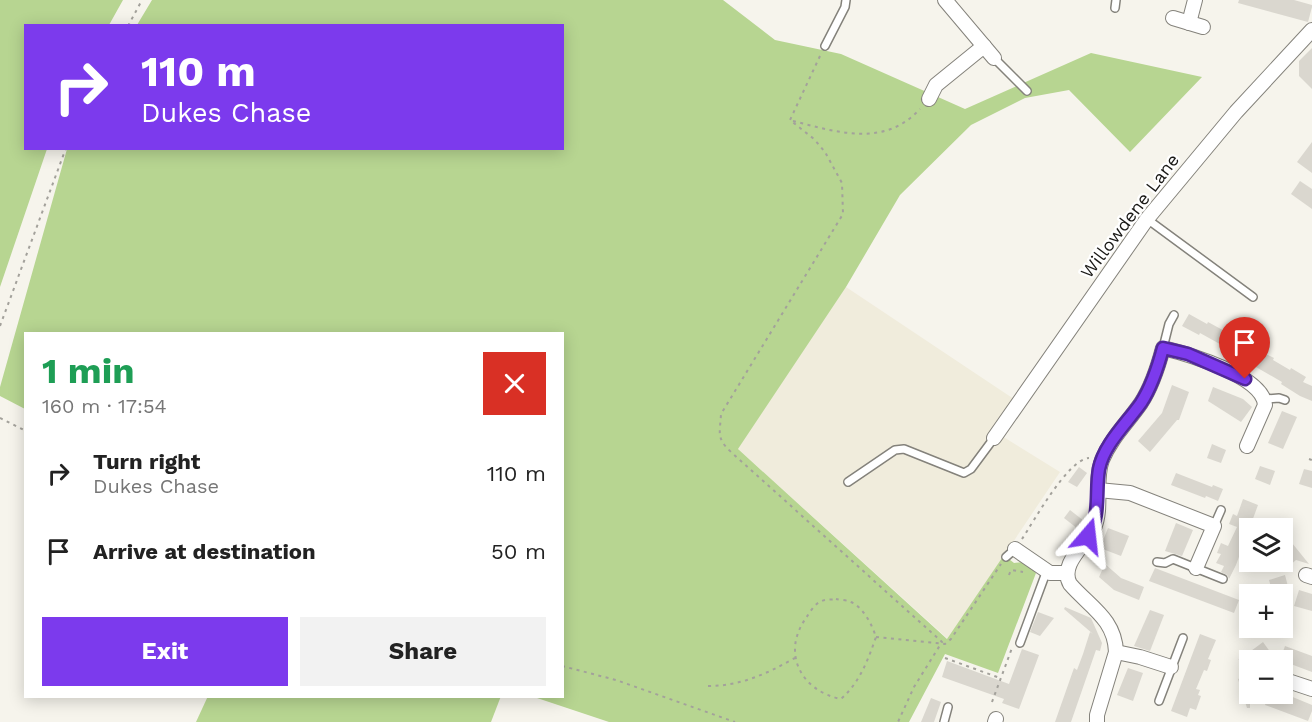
<!DOCTYPE html>
<meta charset="utf-8">
<style>
body{margin:0;font-family:"Work Sans",sans-serif;background:#f2f2f2;color:#222;height:100vh;display:flex;flex-direction:column;font-size:22px;white-space:nowrap}
*{box-sizing:border-box;margin:0}
p{font-size:20px;color:#767676}
.icon{flex:none;width:33px;height:33px;fill:none;stroke:currentColor;stroke-width:2;stroke-linecap:round;stroke-linejoin:round}
.map{position:relative;flex:1;overflow:hidden}
.sheet{position:absolute;left:24px;top:332px;width:540px;height:366px;display:flex;flex-direction:column;background:#fff;border-radius:0px;box-shadow:0 3px 15px #0003}
.sheet>*{flex:none}
.hud{position:absolute;left:24px;top:24px;width:540px;height:126px;border-radius:0px;box-shadow:0 3px 15px #0003;background:#7c3aed;color:#fff;overflow:hidden}
.fabs{position:absolute;left:1239px;top:518px;display:grid;gap:12px}
.fabs a{display:grid;place-items:center;width:54px;height:54px;border-radius:0px;background:#fff;box-shadow:0 3px 15px #0003;font-size:30px}
.pin{position:absolute;display:grid;place-items:center;width:51px;height:51px;color:#fff;margin:-62px -26px;border-radius:50% 50% 50% 0;rotate:-45deg;box-shadow:0 0 6px #0007}
.pin .icon{rotate:45deg}
.me{position:absolute;width:66px;margin:-33px;rotate:17deg;stroke-linejoin:round;filter:drop-shadow(0 0 4px #0008)}
.turn{display:flex;align-items:center;gap:21px;height:126px;padding:0 18px;font-size:27px}
.turn .icon{width:78px;height:78px;stroke-width:2.5}
.turn b{display:block;font-size:42px;line-height:51px}
.round{display:grid;place-items:center;flex:none;width:63px;height:63px;border-radius:0px;background:#f2f2f2}
.headline{display:flex;align-items:center;justify-content:space-between;height:102px;padding:0 18px}
h1{font-size:36px;font-weight:700;line-height:45px;color:#1e9e55}
.primary-button{display:flex;gap:12px;margin-top:auto;padding:12px 18px}
.primary-button a{flex:1;height:69px;border-radius:0px;background:#7c3aed;color:#fff;font-size:24px;font-weight:700;line-height:69px;text-align:center}
.primary-button a+a{background:#f2f2f2;color:#222}
ul{padding:0;list-style:none}
li{display:flex;align-items:center;gap:18px;height:78px;padding:0 18px}
li div{flex:1}
li b{display:block;font-size:22px}
li em{font-style:normal}
.map>svg:first-child{display:block}
</style>
<div class="map">
<svg width="1312" height="722" viewBox="0 0 1312 722">
<rect width="100%" height="100%" fill="#f6f4ec"/>
<path fill="#f0ecdc" d="M 846,287 L 1020,403 L 1002,436 L 1060,472 L 948,639 L 738,449 Z"/>
<g fill="#b7d591">
<path d="M 0,0 L 123,0 L 109,25 L 26,26 L 26,148 L 47,149 L 0,287 Z"/>
<path d="M 152,0 L 723,0 L 775,40 L 841,54 L 965,109 L 1091,53 L 1202,77 L 1130,152 L 1069,90 L 1025,98 L 971,125 L 900,195 L 846,287 L 738,449 L 947,639 L 1004,555 L 1014,563 L 1024,562 L 1036,573 L 998,673 L 945,654 L 909,722 L 609,722 L 531,696 L 562,696 L 562,333 L 26,333 L 25,409 L 0,396 L 0,387 L 67,149 L 562,148 L 562,26 L 137,25 Z"/>
<path d="M 208,696 L 501,696 L 491,722 L 196,722 Z"/>
</g>
<g fill="#dad7cf">
<path d="M 1239,0 L 1294,0 L 1312,5 L 1312,7 L 1308,22 L 1238,3 Z"/>
<path d="M 1312,48 L 1312,89 L 1299,76 L 1299,61 Z"/>
<path d="M 1312,142 L 1312,173 L 1297,162 Z"/>
<path d="M 1300,181 L 1312,189 L 1312,209 L 1291,194 Z"/>
<path d="M 1189,314 L 1207,324 L 1208,322 L 1241,340 L 1241,342 L 1274,358 L 1273,360 L 1290,370 L 1291,368 L 1306,377 L 1303,382 L 1312,386 L 1312,401 L 1300,396 L 1281,384 L 1282,382 L 1235,355 L 1236,353 L 1200,333 L 1199,335 L 1182,326 Z"/>
<path d="M 1172,385 L 1189,392 L 1179,420 L 1177,420 L 1150,452 L 1138,441 L 1162,413 Z"/>
<path d="M 1213,387 L 1243,399 L 1252,407 L 1241,422 L 1208,401 Z"/>
<path d="M 1282,411 L 1297,417 L 1283,449 L 1268,443 Z"/>
<path d="M 1212,444 L 1226,450 L 1221,463 L 1207,458 Z"/>
<path d="M 1260,466 L 1275,471 L 1270,485 L 1255,479 Z"/>
<path d="M 1079,467 L 1087,473 L 1077,487 L 1068,482 Z"/>
<path d="M 1304,469 L 1312,471 L 1312,488 L 1299,484 Z"/>
<path d="M 1176,473 L 1212,487 L 1213,485 L 1223,489 L 1218,501 L 1206,496 L 1205,498 L 1171,485 Z"/>
<path d="M 1243,499 L 1258,505 L 1236,565 L 1229,579 L 1227,575 L 1221,572 L 1224,566 L 1216,563 L 1221,554 L 1217,553 L 1221,543 L 1228,546 L 1237,527 L 1229,524 L 1233,514 L 1237,516 Z"/>
<path d="M 1070,510 L 1084,521 L 1078,529 L 1064,518 Z"/>
<path d="M 1176,523 L 1193,530 L 1182,556 L 1165,551 Z"/>
<path d="M 1108,528 L 1129,536 L 1121,556 L 1100,548 Z"/>
<path d="M 1292,543 L 1309,564 L 1296,560 L 1282,572 L 1282,550 Z"/>
<path d="M 1105,564 L 1121,578 L 1144,587 L 1139,600 L 1114,590 L 1099,577 Z"/>
<path d="M 1155,568 L 1239,600 L 1234,613 L 1149,581 Z"/>
<path d="M 1285,575 L 1290,594 L 1273,594 L 1269,580 Z"/>
<path d="M 1299,590 L 1312,594 L 1312,611 L 1294,606 Z"/>
<path d="M 1065,607 L 1091,618 L 1102,643 L 1100,651 L 1096,650 L 1071,722 L 1055,722 L 1074,668 L 1077,670 L 1083,654 L 1090,632 L 1093,634 L 1064,609 Z"/>
<path d="M 1150,610 L 1164,615 L 1150,651 L 1134,646 Z"/>
<path d="M 1038,612 L 1054,618 L 1040,636 L 1030,632 Z"/>
<path d="M 1200,634 L 1216,640 L 1208,659 L 1211,660 L 1207,671 L 1204,670 L 1196,689 L 1200,690 L 1198,695 L 1201,696 L 1196,710 L 1190,708 L 1187,717 L 1171,711 Z"/>
<path d="M 1263,642 L 1276,660 L 1238,660 L 1255,648 Z"/>
<path d="M 1285,646 L 1312,656 L 1312,672 L 1280,660 Z"/>
<path d="M 1022,649 L 1039,655 L 1019,709 L 1002,703 L 1004,699 L 942,677 L 947,661 L 1009,684 Z"/>
<path d="M 1128,668 L 1143,673 L 1133,701 L 1117,695 Z"/>
<path d="M 1250,675 L 1250,708 L 1247,708 L 1238,679 Z"/>
<path d="M 1269,693 L 1283,693 L 1312,705 L 1312,711 L 1308,721 L 1265,705 Z"/>
<path d="M 931,698 L 941,702 L 934,722 L 921,722 Z"/>
</g>
<g fill="none" stroke-linecap="round" stroke-linejoin="round">
<defs>
<g id="service">
<path d="M 1115,8 L 1116,0"/>
<path d="M 825,46 L 845,7 L 846,0"/>
<path d="M 994,58 L 1027,91"/>
<path d="M 1147,219 L 1253,297"/>
<path d="M 1163,348 L 1169,324 L 1174,315"/>
<path d="M 1265,399 L 1279,398 L 1285,400"/>
<path d="M 848,482 L 895,450 L 904,449 L 964,473 L 971,469 L 994,438"/>
<path d="M 1214,526 L 1221,510"/>
<path d="M 1006,557 L 1015,549"/>
<path d="M 1157,562 L 1165,563 L 1173,559 L 1223,579"/>
<path d="M 1020,643 L 1047,570"/>
<path d="M 1159,701 L 1183,638"/>
<path d="M 944,722 L 948,707"/>
</g>
<g id="minor">
<path d="M 945,0 L 994,58"/>
<path d="M 1173,18 L 1203,27"/>
<path d="M 1189,23 L 1195,0"/>
<path d="M 929,99 L 936,85 L 984,46"/>
<path d="M 994,438 L 1147,219 L 1236,112 L 1312,30"/>
<path d="M 1098,490 L 1130,493 L 1214,526 L 1196,568"/>
<path d="M 1015,549 L 1050,573 L 1067,573"/>
<path d="M 1306,575 L 1312,577"/>
<path d="M 1116,652 L 1140,657 L 1171,667"/>
<path d="M 1282,679 L 1312,689"/>
<path d="M 995,722 L 996,719"/>
<path d="M 1097,722 L 1097,715 L 1116,652 C 1115,619 1090,607 1070,584 C 1059,564 1086,545 1094,528 C 1103,507 1094,481 1102,460 C 1111,438 1128,422 1141,403 C 1152,386 1158,367 1163,348 C 1188,354 1263,376 1265,405 L 1247,446"/>
</g>
</defs>
<use href="#service" stroke="#84827b" stroke-width="10"/>
<use href="#minor" stroke="#84827b" stroke-width="16"/>
<g stroke="#a3a19b" stroke-width="2" stroke-dasharray="3 4.5" stroke-linecap="butt">
<path d="M 128,26 L 142,0"/>
<path d="M 820,56 L 790,120 L 814,139 L 825,152 L 842,183 L 843,214 L 721,414 C 720,433 716,438 731,452 L 942,642 L 914,687 L 898,722"/>
<path d="M 793,121 C 837,132 884,148 920,109"/>
<path d="M 0,326 L 66,148"/>
<path d="M 0,418 L 26,431"/>
<path d="M 1309,459 L 1312,460"/>
<path d="M 1022,539 C 1034,521 1068,459 1089,458"/>
<path d="M 1009,575 L 1011,570 L 1023,572"/>
<path d="M 836,599 C 840,600 847,600 851,602 C 864,608 872,625 876,637 C 868,660 860,682 841,699 C 801,691 781,653 806,618 C 810,612 815,603 822,601 C 826,599 832,600 836,599 Z"/>
<path d="M 876,637 L 945,644 L 951,639 L 1001,564"/>
<path d="M 945,658 L 1000,678"/>
<path d="M 562,666 L 616,680 L 735,722"/>
<path d="M 708,686 C 741,686 766,674 795,658"/>
<path d="M 992,702 L 1012,648"/>
</g>
<use href="#service" stroke="#fff" stroke-width="7"/>
<use href="#minor" stroke="#fff" stroke-width="14"/>
</g>
<g fill="none" stroke-linecap="round" stroke-linejoin="round">
<defs>
<path id="route" d="M 1088,536 C 1101,515 1095,492 1099,469 C 1104,444 1127,423 1141,403 C 1152,386 1158,367 1163,348 L 1188,354 L 1245,379"/>
</defs>
<use href="#route" stroke="#51269a" stroke-width="15"/>
<use href="#route" stroke="#7c3aed" stroke-width="10"/>
</g>
<g text-anchor="middle" stroke-width="4.5" stroke-linejoin="round" paint-order="stroke">
<g font-size="18" fill="#191815" stroke="#fff">
<text transform="translate(1130 216) rotate(-53)" y="6">Willowdene Lane</text>
</g>
</g>
</svg>
<div class="fabs">
<a><svg class="icon" aria-label="layers" viewBox="0 0 24 24"><path d="M12 4l9 5-9 5-9-5zM3 14l9 5 9-5"/></svg></a>
<a>+</a>
<a>−</a>
</div>
<div class="pin" style="left:1245px;top:379px;background:#d93025"><svg class="icon" aria-label="arrive" viewBox="0 0 24 24"><path d="M6 21V4h12l-3 4 3 4H6"/></svg></div>
<svg class="me" style="left:1088px;top:536px" viewBox="-20 -20 40 40"><path d="M0-17L14 15 0 8-14 15z" fill="#7c3aed" stroke="#fff" stroke-width="4"/></svg>
<div class="hud">
<div class="turn"><svg class="icon" aria-label="right" viewBox="0 0 24 24"><path d="M7 20v-9h11M14 6l5 5-5 5"/></svg><div><b>110 m</b>Dukes Chase</div></div>
</div>
<section class="sheet">
<div class="headline"><div><h1>1 min</h1><p>160 m · 17:54</p></div><a class="round" style="background:#d93025;color:#fff"><svg class="icon" aria-label="close" viewBox="0 0 24 24"><path d="M6 6l12 12M18 6L6 18"/></svg></a></div>
<ul>
<li><svg class="icon" aria-label="right" viewBox="0 0 24 24"><path d="M7 20v-9h11M14 6l5 5-5 5"/></svg><div><b>Turn right</b><p>Dukes Chase</p></div><em>110 m</em></li>
<li><svg class="icon" aria-label="arrive" viewBox="0 0 24 24"><path d="M6 21V4h12l-3 4 3 4H6"/></svg><div><b>Arrive at destination</b></div><em>50 m</em></li>
</ul>
<div class="primary-button"><a>Exit</a><a>Share</a></div>
</section>
</div>
